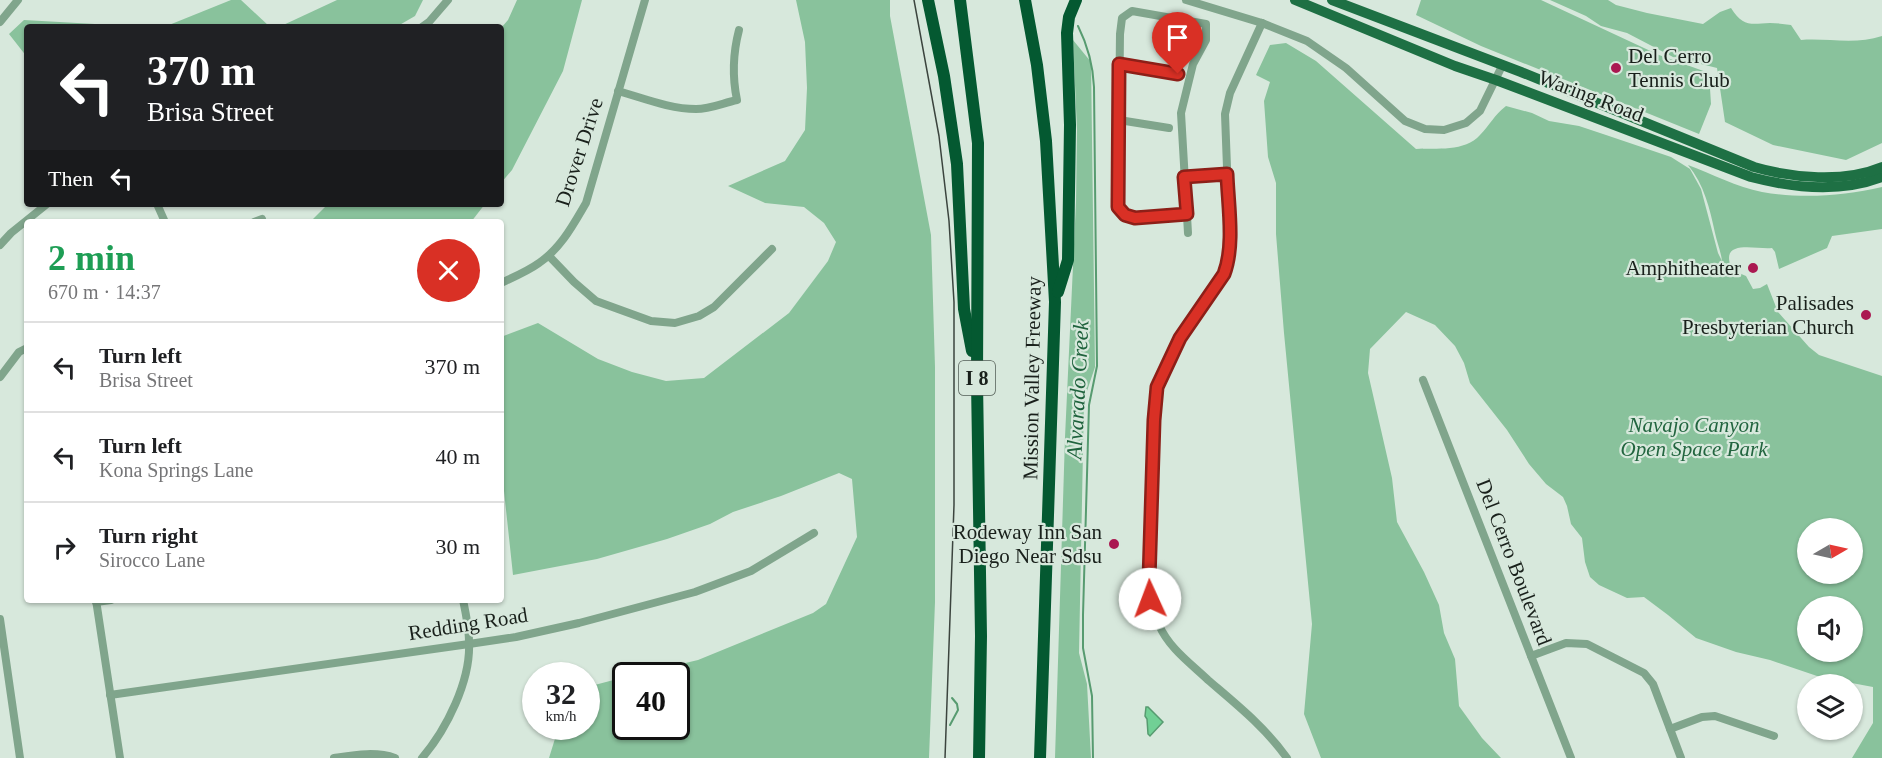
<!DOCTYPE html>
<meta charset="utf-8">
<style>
body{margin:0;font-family:"Times New Roman",serif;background:#f2f2f2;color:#202124;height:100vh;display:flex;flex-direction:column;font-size:22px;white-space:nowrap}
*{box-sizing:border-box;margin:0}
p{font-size:20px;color:#757577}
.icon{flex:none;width:33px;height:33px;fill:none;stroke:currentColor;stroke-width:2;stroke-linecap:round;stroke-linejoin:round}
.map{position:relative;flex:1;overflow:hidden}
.side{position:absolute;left:24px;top:219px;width:480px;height:384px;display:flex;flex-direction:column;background:#fff;border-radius:6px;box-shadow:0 2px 4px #0004}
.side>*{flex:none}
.hud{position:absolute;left:24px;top:24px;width:480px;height:183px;border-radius:6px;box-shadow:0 2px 4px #0004;background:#202124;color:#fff;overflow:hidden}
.needle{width:39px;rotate:81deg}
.tools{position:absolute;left:1797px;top:518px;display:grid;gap:12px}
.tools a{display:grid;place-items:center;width:66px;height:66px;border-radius:50%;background:#fff;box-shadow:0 2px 4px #0004;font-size:30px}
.speed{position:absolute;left:522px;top:662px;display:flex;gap:12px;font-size:30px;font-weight:700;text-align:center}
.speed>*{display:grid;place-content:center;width:78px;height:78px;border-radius:50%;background:#fff;box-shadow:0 2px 4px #0004;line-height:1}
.speed small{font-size:15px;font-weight:400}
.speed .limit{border:3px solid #111;border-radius:9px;background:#fff;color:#111}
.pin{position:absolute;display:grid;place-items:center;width:51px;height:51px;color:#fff;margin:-62px -26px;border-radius:50% 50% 50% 0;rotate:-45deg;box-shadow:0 0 6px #0007}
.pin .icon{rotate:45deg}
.me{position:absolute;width:66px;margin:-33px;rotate:358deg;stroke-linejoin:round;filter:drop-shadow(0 0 4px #0008)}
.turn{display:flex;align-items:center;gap:21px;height:126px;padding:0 24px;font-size:27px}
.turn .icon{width:78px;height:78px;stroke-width:2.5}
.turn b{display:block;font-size:42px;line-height:51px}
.then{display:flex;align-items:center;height:57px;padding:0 24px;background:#0003;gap:12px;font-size:22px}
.round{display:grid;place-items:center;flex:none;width:63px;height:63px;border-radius:32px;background:#f2f2f2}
.overview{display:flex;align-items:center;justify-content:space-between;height:102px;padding:0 24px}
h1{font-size:36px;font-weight:700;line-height:45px;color:#1e9e55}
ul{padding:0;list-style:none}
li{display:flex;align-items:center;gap:18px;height:90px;padding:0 24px;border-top:2px solid #e0e0e0}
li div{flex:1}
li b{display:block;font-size:22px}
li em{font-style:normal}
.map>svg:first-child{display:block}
</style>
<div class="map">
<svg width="1882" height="758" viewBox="0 0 1882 758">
<rect width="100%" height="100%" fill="#d7e8dc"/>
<g fill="#89c29c" fill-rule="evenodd">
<path d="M 231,0 L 241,0 L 270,27 L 164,27 Z"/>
<path d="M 337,0 L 423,0 L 415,16 L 396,27 L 279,27 Z"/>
<path d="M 517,0 L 582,0 L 563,71 L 512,170 L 501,183 L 501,28 L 508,20 Z"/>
<path d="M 796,0 L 890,0 L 890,16 L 931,235 L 935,367 L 935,602 L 929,758 L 549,758 L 558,729 L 532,727 L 529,700 L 535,699 L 536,726 L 586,726 L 587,687 L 625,677 L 626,726 L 676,726 L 676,675 L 635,675 L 698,660 L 813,613 L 826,604 L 857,537 L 852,479 L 839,473 L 781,496 L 733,512 L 710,524 L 667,539 L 597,559 L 513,575 L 504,491 L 501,491 L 501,337 L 538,323 L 598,359 L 632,372 L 666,381 L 704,378 L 789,313 L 828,261 L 836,242 L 824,223 L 804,207 L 765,203 L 728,186 L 785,161 L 805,130 L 807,88 L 805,42 Z"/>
<path d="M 1421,0 L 1541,0 L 1659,55 L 1709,73 L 1711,104 L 1699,134 L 1481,46 L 1416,15 Z"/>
<path d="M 1550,0 L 1608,0 L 1616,5 L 1647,13 L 1703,24 L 1720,12 L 1731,8 C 1743,27 1750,24 1770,23 C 1777,23 1784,24 1791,25 L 1801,40 C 1828,38 1856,45 1882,36 L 1882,143 L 1846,160 L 1773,145 L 1725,122 L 1717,68 L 1673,57 L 1627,33 L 1601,26 L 1586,16 Z"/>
<path d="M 24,20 L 148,27 L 27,27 L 27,57 L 9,34 Z"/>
<path d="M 1073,40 L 1091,62 L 1095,367 L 1084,400 L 1079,653 L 1087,684 L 1091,758 L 1055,758 L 1065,437 L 1076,202 L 1077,130 Z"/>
<path d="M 1286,43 L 1316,61 L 1416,149 C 1436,148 1465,152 1480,135 C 1490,125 1494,115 1506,106 L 1532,113 L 1549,121 L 1579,126 L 1606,135 L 1671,157 L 1690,169 L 1701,189 L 1718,253 L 1722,261 C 1721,252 1717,242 1715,233 C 1710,209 1704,184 1688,165 C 1712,174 1737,187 1762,192 C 1802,199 1843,196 1882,187 L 1882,229 L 1832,236 L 1827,248 L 1779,269 L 1775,252 L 1772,248 C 1757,250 1718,238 1732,269 L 1723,263 L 1725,267 L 1746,276 L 1753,289 L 1760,288 L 1767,284 L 1778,312 L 1809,347 L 1819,355 L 1882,376 L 1882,758 L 1852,758 L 1873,723 L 1873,687 L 1820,677 L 1770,660 L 1736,652 L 1696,638 L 1668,615 L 1644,597 L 1627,598 L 1599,585 L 1590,577 L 1585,562 L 1582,538 L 1571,524 L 1567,506 L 1563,497 L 1546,484 L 1529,464 L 1507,430 L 1470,383 L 1464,363 L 1455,346 L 1435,325 L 1406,312 L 1370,349 L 1368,373 L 1392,478 L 1397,522 L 1424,572 L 1439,605 L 1444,633 L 1455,659 L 1459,706 L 1482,738 L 1501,758 L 1321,758 L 1304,714 L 1312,624 L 1284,333 L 1276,234 L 1276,183 L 1268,157 L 1264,101 L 1270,82 L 1256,75 L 1270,45 ZM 1808,528 L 1852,528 L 1852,573 L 1808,573 ZM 1808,606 L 1852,606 L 1852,651 L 1808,651 Z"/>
<path d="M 328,204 L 485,204 L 471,222 L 310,222 Z"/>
</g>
<path fill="#71d095" stroke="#579b70" stroke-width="1.5" d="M 1146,707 L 1148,707 L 1163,722 L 1150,736 L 1148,734 L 1147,719 L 1145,716 Z"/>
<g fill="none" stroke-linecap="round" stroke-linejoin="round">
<g stroke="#579b70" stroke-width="2">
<path d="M 1078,26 C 1088,46 1093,64 1094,87 L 1097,366 L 1089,405 L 1083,615 L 1083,648 L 1092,696 L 1093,758"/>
<path d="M 950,725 L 958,710 L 957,704 L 952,698"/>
</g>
<g stroke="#80a58c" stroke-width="8">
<path d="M 1186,0 L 1262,23 L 1307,41 L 1346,68 L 1405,121 L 1425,129 L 1444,130 L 1466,123 L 1480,111 L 1502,66"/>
<path d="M 0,22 L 18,0"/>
<path d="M 1262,23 L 1230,93 L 1225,114 L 1230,248 L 1228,263 L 1224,274 C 1197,313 1165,352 1155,399 L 1149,580 C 1150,595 1152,611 1159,625 C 1169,648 1190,663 1208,680 C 1236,704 1265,727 1287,758"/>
<path d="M 422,27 L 429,22 L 448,0"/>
<path d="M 1119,65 L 1178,74"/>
<path d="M 618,91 C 643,98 670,109 696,109 C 710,109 723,103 737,100 C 732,76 733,53 739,30"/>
<path d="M 1119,120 L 1169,128"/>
<path d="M 1184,177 L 1227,174"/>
<path d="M 157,204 L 165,222"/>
<path d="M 1187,214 L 1135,218 L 1125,215 L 1118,207 L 1120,34 L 1122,18 L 1132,11 L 1206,24 L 1206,40 L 1193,64 L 1181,113 L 1188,233"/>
<path d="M 254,222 L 262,219"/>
<path d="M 0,245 L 11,233 L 47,204"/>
<path d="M 549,256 L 574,282 L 596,301 L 651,321 L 675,323 L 699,316 L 714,307 L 772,249"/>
<path d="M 501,283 C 514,277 528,271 539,263 C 561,248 573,225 586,203 L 645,0"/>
<path d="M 0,377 L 19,352 L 27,348"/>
<path d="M 1423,380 L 1571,758"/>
<path d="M 96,600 L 120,758"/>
<path d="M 96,602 L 111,600"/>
<path d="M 0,619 L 20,758"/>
<path d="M 1531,656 L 1566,643 L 1587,644 L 1644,673 L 1653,684 L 1681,758"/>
<path d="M 110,695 L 469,644 L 516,637 L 579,623 L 695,592 L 751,571 L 814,533"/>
<path d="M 1670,729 L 1702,717 L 1715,716 L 1774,736"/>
<path d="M 334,758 C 354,755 376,751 395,758"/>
<path d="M 422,758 C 446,730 471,681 469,642 C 469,628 466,614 463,600"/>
</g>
<g stroke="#1e7044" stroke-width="10">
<path d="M 1295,0 L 1455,66 L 1496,80 L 1751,177 C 1793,188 1841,193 1882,177"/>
<path d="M 1332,0 L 1521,72 L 1754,167 C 1792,178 1844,183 1882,167"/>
</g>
<g stroke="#045931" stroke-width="12">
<path d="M 928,0 L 944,76 L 957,164 L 964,309 L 972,351"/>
<path d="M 960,0 L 978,143 L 977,382 L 981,636 L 979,758"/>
<path d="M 1025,0 L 1037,65 L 1046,141 L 1055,302 L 1040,758"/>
<path d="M 1058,292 L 1068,260 L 1070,125 L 1067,33 L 1069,17 L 1076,0"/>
</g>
<path stroke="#3b443e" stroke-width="1.5" d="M 914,0 L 939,136 L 949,221 L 954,302 L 954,505 L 945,758"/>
</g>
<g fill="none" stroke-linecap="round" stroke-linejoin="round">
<defs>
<path id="route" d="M 1150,599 L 1149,580 L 1154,420 L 1157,387 L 1180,338 L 1224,274 C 1235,245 1228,205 1227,174 L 1184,177 L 1187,214 L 1135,218 L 1125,215 L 1118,207 L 1119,64 L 1178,74"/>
</defs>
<use href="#route" stroke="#8d1f18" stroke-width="15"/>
<use href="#route" stroke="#d93025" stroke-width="10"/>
</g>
<g fill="#aa1851" stroke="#d7e8dc" stroke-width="2">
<circle cx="1616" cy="68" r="6"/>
<circle cx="1753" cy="268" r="6"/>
<circle cx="1866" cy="315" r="6"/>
<circle cx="1114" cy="544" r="6"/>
</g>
<g text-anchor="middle" stroke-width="4.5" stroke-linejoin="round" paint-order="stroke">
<rect fill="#d7e8dc" stroke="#525c55" stroke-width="1.5" x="959" y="361" width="36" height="34" rx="4.5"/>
<g font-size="20" font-weight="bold" fill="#19201b">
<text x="977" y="385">I 8</text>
</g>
<g font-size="21" fill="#19201b" stroke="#d7e8dc" text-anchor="end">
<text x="1628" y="63" text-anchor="start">Del Cerro<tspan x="1628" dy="24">Tennis Club</tspan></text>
<text x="1741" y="275">Amphitheater</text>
<text x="1854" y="310">Palisades<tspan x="1854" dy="24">Presbyterian Church</tspan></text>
<text x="1102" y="539">Rodeway Inn San<tspan x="1102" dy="24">Diego Near Sdsu</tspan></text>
</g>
<g font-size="21" fill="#19201b" stroke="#d7e8dc">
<text transform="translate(1591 96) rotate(21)" y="7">Waring Road</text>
<text transform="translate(579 152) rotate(-72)" y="7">Drover Drive</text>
<text transform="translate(1032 378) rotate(-89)" y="7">Mission Valley Freeway</text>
<text transform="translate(1514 562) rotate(69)" y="7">Del Cerro Boulevard</text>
<text transform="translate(468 624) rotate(-9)" y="7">Redding Road</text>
</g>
<g font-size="21" font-style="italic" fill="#22653f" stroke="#d7e8dc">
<text x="1694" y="432">Navajo Canyon<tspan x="1694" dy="24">Open Space Park</tspan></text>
</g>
<g font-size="22" font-style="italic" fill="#1f633d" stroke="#d7e8dc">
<text transform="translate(1077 390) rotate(-87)" y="8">Alvarado Creek</text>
</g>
</g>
</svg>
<div class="tools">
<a><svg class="needle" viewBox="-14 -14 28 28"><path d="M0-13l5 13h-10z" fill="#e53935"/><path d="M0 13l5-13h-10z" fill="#757577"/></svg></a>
<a><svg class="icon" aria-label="sound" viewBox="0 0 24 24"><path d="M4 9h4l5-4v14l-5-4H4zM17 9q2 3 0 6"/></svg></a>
<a><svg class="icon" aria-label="layers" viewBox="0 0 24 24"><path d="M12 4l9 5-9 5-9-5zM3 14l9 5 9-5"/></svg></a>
</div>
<div class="speed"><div>32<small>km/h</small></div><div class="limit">40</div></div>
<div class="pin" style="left:1178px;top:74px;background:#d93025"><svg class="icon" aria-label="arrive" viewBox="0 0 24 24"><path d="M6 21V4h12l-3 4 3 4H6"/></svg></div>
<svg class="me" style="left:1150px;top:599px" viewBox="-20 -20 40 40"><circle r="19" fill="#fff"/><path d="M0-13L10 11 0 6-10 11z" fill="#d93025"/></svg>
<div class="hud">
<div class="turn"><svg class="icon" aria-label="left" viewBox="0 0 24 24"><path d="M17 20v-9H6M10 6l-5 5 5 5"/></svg><div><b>370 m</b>Brisa Street</div></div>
<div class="then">Then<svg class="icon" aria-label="left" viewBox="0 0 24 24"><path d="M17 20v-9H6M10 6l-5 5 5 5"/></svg></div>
</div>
<section class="side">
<div class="overview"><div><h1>2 min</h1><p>670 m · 14:37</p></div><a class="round" style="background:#d93025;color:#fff"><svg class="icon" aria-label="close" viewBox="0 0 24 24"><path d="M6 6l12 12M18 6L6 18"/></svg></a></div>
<ul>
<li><svg class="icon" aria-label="left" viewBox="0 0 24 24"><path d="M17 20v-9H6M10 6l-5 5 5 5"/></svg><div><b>Turn left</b><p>Brisa Street</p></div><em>370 m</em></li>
<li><svg class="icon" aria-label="left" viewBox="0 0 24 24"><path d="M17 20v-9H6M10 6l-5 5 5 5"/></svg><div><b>Turn left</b><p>Kona Springs Lane</p></div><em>40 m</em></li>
<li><svg class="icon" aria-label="right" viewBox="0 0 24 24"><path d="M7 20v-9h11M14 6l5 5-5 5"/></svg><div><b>Turn right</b><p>Sirocco Lane</p></div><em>30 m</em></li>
</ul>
</section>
</div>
